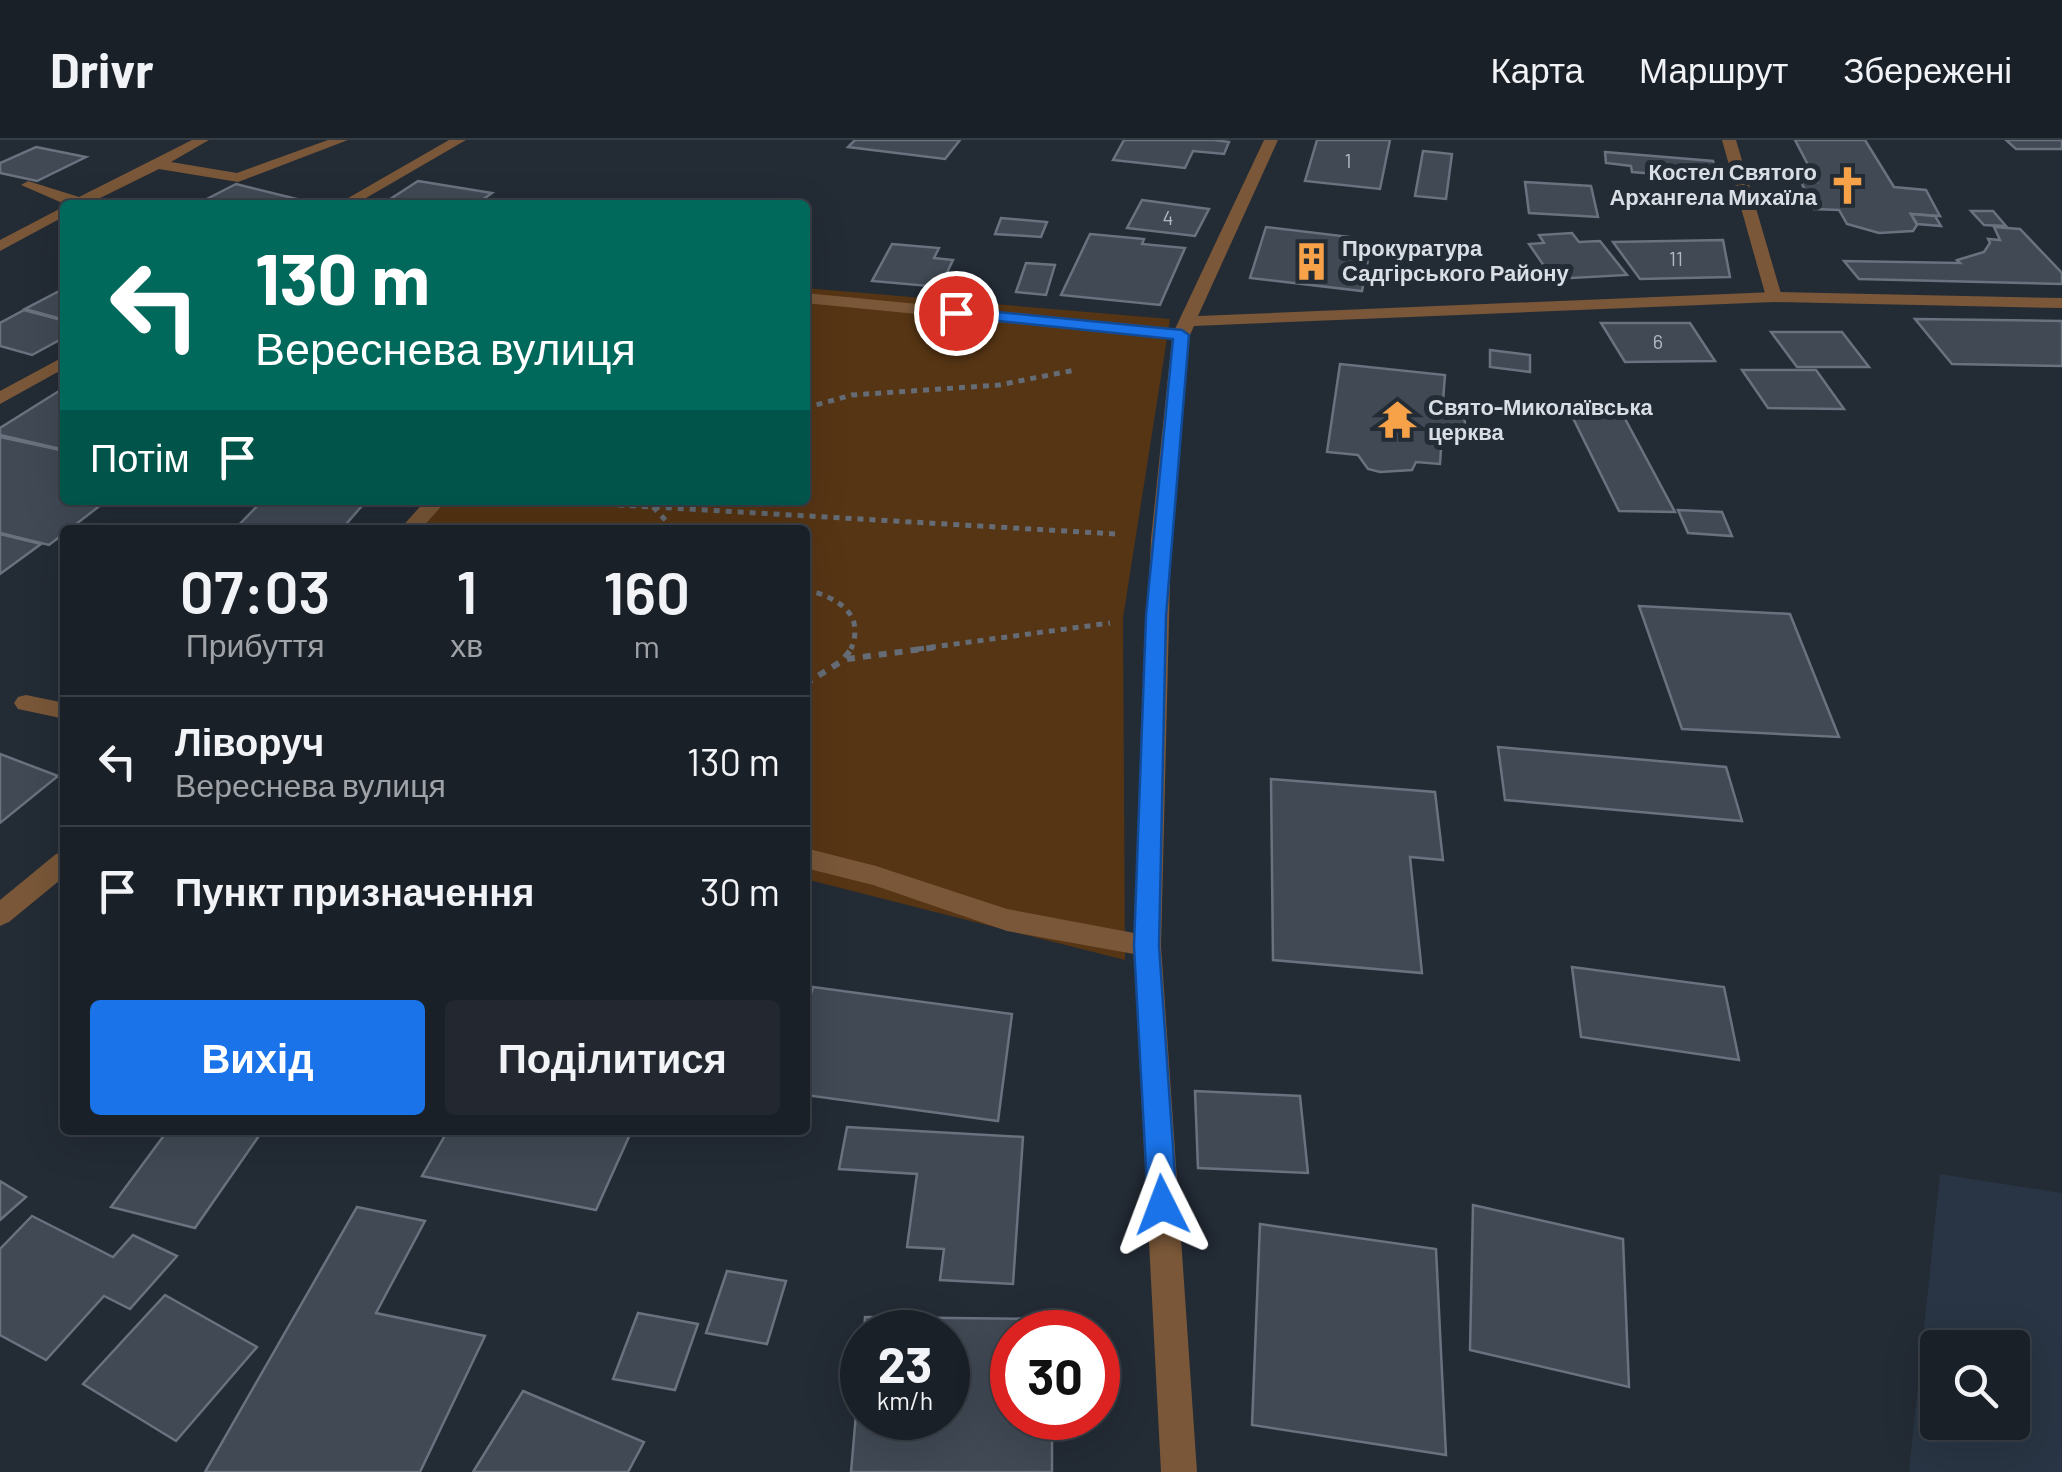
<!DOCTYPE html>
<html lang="uk">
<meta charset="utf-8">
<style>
body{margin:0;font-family:Barlow,sans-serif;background:#232830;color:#f1f3f6;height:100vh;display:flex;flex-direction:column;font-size:38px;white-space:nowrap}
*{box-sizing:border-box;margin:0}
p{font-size:32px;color:#9fa3a8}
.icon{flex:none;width:55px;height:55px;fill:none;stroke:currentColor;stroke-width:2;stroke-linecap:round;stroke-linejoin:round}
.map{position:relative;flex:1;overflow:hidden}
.details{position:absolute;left:60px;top:385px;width:750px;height:610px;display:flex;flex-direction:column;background:#1a2028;border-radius:10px;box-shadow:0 10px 40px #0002,0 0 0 2px #383e45}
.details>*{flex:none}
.top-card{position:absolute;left:60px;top:60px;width:750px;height:305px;border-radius:10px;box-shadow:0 10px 40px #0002,0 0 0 2px #383e45;background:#00695c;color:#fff;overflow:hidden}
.buttons{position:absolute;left:1920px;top:1190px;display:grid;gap:20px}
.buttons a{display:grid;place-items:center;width:110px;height:110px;border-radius:10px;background:#1a2028;box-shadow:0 10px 40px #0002,0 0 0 2px #383e45;font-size:50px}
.speed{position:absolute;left:840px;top:1170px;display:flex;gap:20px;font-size:50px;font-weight:700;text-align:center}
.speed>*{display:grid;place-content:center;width:130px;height:130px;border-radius:50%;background:#1a2028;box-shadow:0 10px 40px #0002,0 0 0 2px #383e45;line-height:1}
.speed small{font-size:25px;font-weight:400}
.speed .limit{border:15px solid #d22;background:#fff;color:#111}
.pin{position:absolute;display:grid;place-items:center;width:85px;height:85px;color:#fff;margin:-42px;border:5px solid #fff;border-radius:50%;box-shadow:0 2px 10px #0007}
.me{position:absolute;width:110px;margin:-55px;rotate:357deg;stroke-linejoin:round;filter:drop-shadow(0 0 8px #0008)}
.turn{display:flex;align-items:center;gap:35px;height:210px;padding:0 30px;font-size:45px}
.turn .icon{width:130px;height:130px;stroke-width:2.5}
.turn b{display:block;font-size:70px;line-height:85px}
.then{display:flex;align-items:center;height:95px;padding:0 30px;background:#0003;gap:20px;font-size:38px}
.eta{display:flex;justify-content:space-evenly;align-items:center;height:170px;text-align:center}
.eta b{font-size:60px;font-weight:600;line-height:70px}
.primary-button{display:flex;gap:20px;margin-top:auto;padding:20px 30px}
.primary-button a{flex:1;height:115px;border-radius:10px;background:#1a73e8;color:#fff;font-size:40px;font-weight:600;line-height:115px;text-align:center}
.primary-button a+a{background:#232830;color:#f1f3f6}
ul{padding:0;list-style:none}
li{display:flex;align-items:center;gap:30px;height:130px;padding:0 30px;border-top:2px solid #383e45}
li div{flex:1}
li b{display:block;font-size:38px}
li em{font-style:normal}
header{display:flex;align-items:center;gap:60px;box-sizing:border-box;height:140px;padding:0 50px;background:#1a2028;border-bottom:2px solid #383e45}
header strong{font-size:48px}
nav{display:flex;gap:55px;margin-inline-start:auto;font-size:35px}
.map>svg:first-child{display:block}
</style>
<header>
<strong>Drivr</strong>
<nav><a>Карта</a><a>Маршрут</a><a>Збережені</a></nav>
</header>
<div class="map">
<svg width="2062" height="1332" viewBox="0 0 2062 1332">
<rect width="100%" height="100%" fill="#232b35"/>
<path fill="#293544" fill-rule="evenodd" d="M 1940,1034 L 2062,1053 L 2062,1332 L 1909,1332 ZM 1938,1208 L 2012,1208 L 2012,1282 L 1938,1282 Z"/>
<path fill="#563514" d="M 805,148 L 1170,179 L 1123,478 L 1125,820 L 805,739 L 805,390 L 409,390 L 437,360 L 805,360 Z"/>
<g fill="#404954" stroke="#69727e" stroke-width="2.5">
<path d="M 855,0 L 960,0 L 945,19 L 848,7 Z"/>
<path d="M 1124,0 L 1214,0 L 1229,2 L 1224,14 L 1193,11 L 1185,28 L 1113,20 Z"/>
<path d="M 1317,0 L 1390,0 L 1380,49 L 1305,41 Z"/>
<path d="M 1795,0 L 1865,0 L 1894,47 L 1926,50 L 1940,76 L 1911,74 L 1917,85 L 1913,91 L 1879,93 L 1847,84 L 1839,70 L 1814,69 L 1801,42 L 1817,42 Z"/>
<path d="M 2006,0 L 2062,0 L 2062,9 L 2016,9 Z"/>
<path d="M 36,7 L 86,17 L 37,41 L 0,33 L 0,23 Z"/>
<path d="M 1423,11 L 1452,14 L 1446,59 L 1415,56 Z"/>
<path d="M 1605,12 L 1713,21 L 1718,39 L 1632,32 L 1631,26 L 1606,23 Z"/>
<path d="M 418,41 L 492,53 L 475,65 L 381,65 Z"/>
<path d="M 1525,42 L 1591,46 L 1598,77 L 1529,73 Z"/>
<path d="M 236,44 L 309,62 L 195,65 Z"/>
<path d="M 1142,60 L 1209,69 L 1195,96 L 1127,88 Z"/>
<path d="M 1971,71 L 1993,71 L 2006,86 L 1984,85 Z"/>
<path d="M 1911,74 L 1935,76 L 1941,86 L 1917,84 Z"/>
<path d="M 1001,78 L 1047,82 L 1041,97 L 995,94 Z"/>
<path d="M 1266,87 L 1350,97 L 1349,101 L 1371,104 L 1362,151 L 1250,138 Z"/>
<path d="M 1994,87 L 2020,89 L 2062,133 L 2062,144 L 1859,139 L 1844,121 L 1960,123 L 1957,120 L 1984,112 L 1990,103 L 1988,99 L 2000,100 Z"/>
<path d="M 1572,93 L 1579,102 L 1600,101 L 1627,135 L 1553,139 L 1529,104 L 1544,103 L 1539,95 Z"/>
<path d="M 1090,94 L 1144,99 L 1142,104 L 1185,108 L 1160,165 L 1061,155 Z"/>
<path d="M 1723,100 L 1730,137 L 1640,139 L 1613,102 Z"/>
<path d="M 892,104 L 939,108 L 934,118 L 953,120 L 940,147 L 872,141 Z"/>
<path d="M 1026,123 L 1055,125 L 1046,155 L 1016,152 Z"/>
<path d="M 65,148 L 65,180 L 25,169 Z"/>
<path d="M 24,170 L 65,181 L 65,197 L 32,215 L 0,206 L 0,183 Z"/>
<path d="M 1915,179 L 2062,181 L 2062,226 L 1952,224 Z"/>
<path d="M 1601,183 L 1690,183 L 1715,221 L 1625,222 Z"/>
<path d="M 1771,192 L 1842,192 L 1869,227 L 1797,227 Z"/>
<path d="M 1490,210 L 1530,215 L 1530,232 L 1490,227 Z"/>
<path d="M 1340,224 L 1445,235 L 1443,261 L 1463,271 L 1465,283 L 1459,291 L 1442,295 L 1440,324 L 1416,322 L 1412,330 L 1380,332 L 1368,329 L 1358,315 L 1327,312 Z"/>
<path d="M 1742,230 L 1816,230 L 1844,269 L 1768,268 Z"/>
<path d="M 59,251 L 65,252 L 65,310 L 0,295 L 0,288 Z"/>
<path d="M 1571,274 L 1623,275 L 1675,372 L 1619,371 Z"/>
<path d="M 0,297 L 65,311 L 65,360 L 106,361 L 49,405 L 0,393 Z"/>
<path d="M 263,360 L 367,360 L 341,390 L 234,390 Z"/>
<path d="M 1678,370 L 1722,372 L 1732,396 L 1688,393 Z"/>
<path d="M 0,394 L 41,404 L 0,434 Z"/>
<path d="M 1639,466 L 1790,474 L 1839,597 L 1682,589 Z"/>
<path d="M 1498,607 L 1726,627 L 1742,681 L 1505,660 Z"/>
<path d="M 0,614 L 58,636 L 0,683 Z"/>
<path d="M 1271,639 L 1435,652 L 1443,720 L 1410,717 L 1422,833 L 1273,820 Z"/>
<path d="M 1572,827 L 1724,847 L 1739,920 L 1581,897 Z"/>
<path d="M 813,847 L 1012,874 L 998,981 L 805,955 L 805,876 Z"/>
<path d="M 1195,951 L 1300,956 L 1308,1033 L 1198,1028 Z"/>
<path d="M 847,987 L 1023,997 L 1013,1144 L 940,1140 L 944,1109 L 907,1107 L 917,1034 L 839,1029 Z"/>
<path d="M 168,990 L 263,990 L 195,1088 L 111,1067 Z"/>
<path d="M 448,990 L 632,990 L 596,1070 L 422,1036 Z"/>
<path d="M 0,1041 L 26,1057 L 0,1080 Z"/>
<path d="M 1473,1065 L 1623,1099 L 1629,1247 L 1470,1210 Z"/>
<path d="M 357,1067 L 425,1081 L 376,1173 L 485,1196 L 420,1332 L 205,1332 Z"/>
<path d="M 32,1076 L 113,1117 L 133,1095 L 177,1116 L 130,1169 L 104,1156 L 46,1220 L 0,1195 L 0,1109 Z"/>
<path d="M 1260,1084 L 1436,1109 L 1446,1315 L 1252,1285 Z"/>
<path d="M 727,1131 L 786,1141 L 767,1204 L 706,1193 Z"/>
<path d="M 165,1155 L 257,1207 L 176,1301 L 83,1244 Z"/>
<path d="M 638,1173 L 698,1184 L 675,1250 L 613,1239 Z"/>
<path d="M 865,1177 L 1053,1179 L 1053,1192 L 1012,1192 L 1012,1278 L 1052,1278 L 1052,1332 L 851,1332 L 862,1204 L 862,1278 L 948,1278 L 948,1192 L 864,1192 Z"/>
<path d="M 523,1251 L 644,1302 L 628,1332 L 473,1332 Z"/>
</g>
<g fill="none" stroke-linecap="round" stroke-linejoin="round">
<g stroke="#656c75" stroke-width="5" stroke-dasharray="6 6" stroke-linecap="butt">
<path d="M 805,268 L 852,255 L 999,245 L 1075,230"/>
<path d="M 534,360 L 1117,394"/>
<path d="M 653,367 L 675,390"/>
<path d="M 805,449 C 836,458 866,472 851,509"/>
<path d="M 918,509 L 1110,483"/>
</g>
<g stroke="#656c75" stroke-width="6" stroke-dasharray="8 8" stroke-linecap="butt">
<path d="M 847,519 L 937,507"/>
<path d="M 805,544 L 842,521 L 853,507"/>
</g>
<g fill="#795738" fill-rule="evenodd">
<path d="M 192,0 L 209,0 L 171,22 L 237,33 L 328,0 L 348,0 L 238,42 L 159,29 L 86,65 L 67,65 L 21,45 L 28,41 L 79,57 Z"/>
<path d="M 1722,0 L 1736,0 L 1782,157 L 1780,160 L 1766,157 Z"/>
<path d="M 65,66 L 65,76 L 0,111 L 0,100 Z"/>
<path d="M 26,555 L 65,563 L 65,579 L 18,569 L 14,563 L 18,557 Z"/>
</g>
<g fill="#795738" fill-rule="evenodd">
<path d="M 449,0 L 466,0 L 354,65 L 336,65 Z"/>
<path d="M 1264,0 L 1278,0 L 1198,176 L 1774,152 L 2062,158 L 2062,168 L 1774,162 L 1194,186 L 1190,195 L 1171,399 L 1161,806 L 1197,1332 L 1161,1332 L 1134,814 L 1007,791 L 873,745 L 805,728 L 805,708 L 876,726 L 1007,769 L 1134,793 L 1151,399 L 1172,199 L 805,163 L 805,153 L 1175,189 Z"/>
<path d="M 65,216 L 65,228 L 0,264 L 0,251 Z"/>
<path d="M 426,360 L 447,360 L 420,390 L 399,390 Z"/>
<path d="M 65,711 L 65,736 L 9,782 L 0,786 L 0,760 L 56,714 Z"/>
</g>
</g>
<path fill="#1a73e8" stroke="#114b97" stroke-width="2.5" d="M 956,168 L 1182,190 L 1189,195 L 1166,476 L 1159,806 L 1177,1065 L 1173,1075 L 1162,1079 L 1152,1075 L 1148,1065 L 1134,806 L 1146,476 L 1173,199 L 950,176 L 950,170 Z"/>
<defs>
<symbol id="church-bare" viewBox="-9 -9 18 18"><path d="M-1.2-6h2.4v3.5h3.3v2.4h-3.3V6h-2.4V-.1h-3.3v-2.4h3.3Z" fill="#f7a148" stroke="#232b35" stroke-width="2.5" paint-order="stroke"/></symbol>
<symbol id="building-bare" viewBox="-9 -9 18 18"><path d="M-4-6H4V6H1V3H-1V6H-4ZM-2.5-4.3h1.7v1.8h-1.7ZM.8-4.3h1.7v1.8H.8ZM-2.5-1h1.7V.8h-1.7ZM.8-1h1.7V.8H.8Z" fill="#f7a148" stroke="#232b35" stroke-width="2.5" paint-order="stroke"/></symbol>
<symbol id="temple-bare" viewBox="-9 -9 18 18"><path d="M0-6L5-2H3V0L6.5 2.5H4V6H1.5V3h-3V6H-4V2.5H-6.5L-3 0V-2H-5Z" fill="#f7a148" stroke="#232b35" stroke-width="2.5" paint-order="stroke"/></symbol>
</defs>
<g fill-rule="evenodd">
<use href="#church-bare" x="1820" y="18" width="55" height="55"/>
<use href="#building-bare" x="1284" y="94" width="55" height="55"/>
<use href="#temple-bare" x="1370" y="252" width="55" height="55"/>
</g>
<g text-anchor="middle" stroke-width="10" stroke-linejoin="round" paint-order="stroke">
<g font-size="20" fill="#b3b9c1">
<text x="1348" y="28">1</text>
<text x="1168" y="85">4</text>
<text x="1676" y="126">11</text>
<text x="1658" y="209">6</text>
</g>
<g font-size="22" font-weight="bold" fill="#d9dee5" stroke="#232b35" text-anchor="start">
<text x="1817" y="40" text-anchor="end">Костел Святого<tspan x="1817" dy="25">Архангела Михаїла</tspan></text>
<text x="1342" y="116">Прокуратура<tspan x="1342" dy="25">Садгірського Району</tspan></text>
<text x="1428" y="275">Свято-Миколаївська<tspan x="1428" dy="25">церква</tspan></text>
</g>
</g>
</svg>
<div class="buttons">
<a><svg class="icon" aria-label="search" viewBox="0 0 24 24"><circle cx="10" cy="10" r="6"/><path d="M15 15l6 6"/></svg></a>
</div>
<div class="speed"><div>23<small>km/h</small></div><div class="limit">30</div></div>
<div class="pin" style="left:956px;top:173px;background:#d93025"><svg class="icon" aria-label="arrive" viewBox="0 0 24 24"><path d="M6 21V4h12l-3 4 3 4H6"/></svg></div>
<svg class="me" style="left:1162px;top:1065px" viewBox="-20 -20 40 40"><path d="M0-17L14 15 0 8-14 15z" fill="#1a73e8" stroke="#fff" stroke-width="4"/></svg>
<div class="top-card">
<div class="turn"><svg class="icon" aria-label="left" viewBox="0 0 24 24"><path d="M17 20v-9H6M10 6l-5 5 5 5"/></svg><div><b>130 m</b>Вереснева вулиця</div></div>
<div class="then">Потім<svg class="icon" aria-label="arrive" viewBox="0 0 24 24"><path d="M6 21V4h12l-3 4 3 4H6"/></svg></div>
</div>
<section class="details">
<div class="eta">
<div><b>07:03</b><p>Прибуття</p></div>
<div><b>1</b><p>хв</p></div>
<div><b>160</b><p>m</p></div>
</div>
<ul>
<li><svg class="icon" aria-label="left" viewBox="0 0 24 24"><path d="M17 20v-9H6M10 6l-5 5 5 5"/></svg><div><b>Ліворуч</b><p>Вереснева вулиця</p></div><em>130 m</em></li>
<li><svg class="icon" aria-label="arrive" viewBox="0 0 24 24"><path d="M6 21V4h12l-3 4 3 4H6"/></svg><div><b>Пункт призначення</b></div><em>30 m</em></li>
</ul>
<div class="primary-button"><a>Вихід</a><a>Поділитися</a></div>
</section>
</div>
